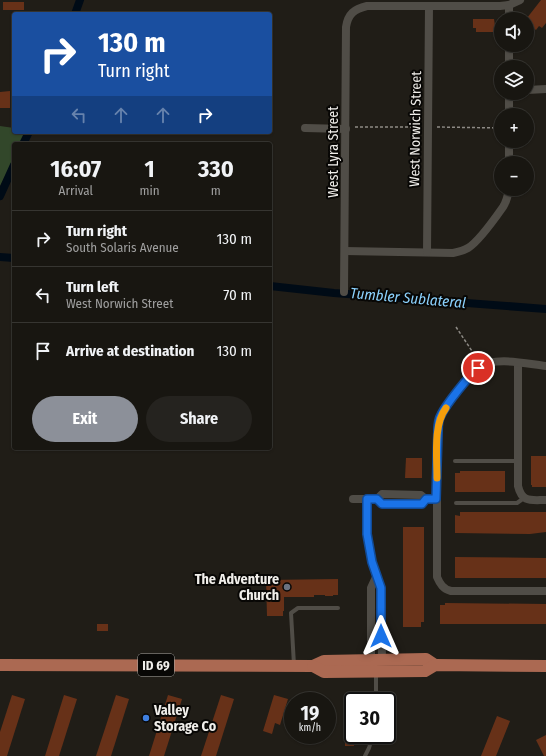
<!DOCTYPE html>
<meta charset="utf-8">
<style>
body{margin:0;font-family:"Fira Sans Condensed",sans-serif;background:#25231f;color:#f1f3f6;height:100vh;display:flex;flex-direction:column;font-size:15px;white-space:nowrap}
*{box-sizing:border-box;margin:0}
p{font-size:13px;color:#9f9f9f}
.icon{flex:none;width:22px;height:22px;fill:none;stroke:currentColor;stroke-width:2;stroke-linecap:round;stroke-linejoin:round}
.map{position:relative;flex:1;overflow:hidden}
.panel{position:absolute;left:12px;top:142px;width:260px;height:308px;display:flex;flex-direction:column;background:#181611;border-radius:4px;box-shadow:0 1px 3px #0004,0 0 0 1px #363531}
.panel>*{flex:none}
.guide{position:absolute;left:12px;top:12px;width:260px;height:122px;border-radius:4px;box-shadow:0 1px 3px #0004,0 0 0 1px #363531;background:#1a4fa0;color:#fff;overflow:hidden}
.buttons{position:absolute;left:494px;top:12px;display:grid;gap:8px}
.buttons a{display:grid;place-items:center;width:40px;height:40px;border-radius:50%;background:#181611;box-shadow:0 1px 3px #0004,0 0 0 1px #363531;font-size:20px}
.speed{position:absolute;left:284px;top:692px;display:flex;gap:8px;font-size:20px;font-weight:700;text-align:center}
.speed>*{display:grid;place-content:center;width:52px;height:52px;border-radius:50%;background:#181611;box-shadow:0 1px 3px #0004,0 0 0 1px #363531;line-height:1}
.speed small{font-size:10px;font-weight:400}
.speed .limit{border:2px solid #111;border-radius:6px;background:#fff;color:#111}
.pin{position:absolute;display:grid;place-items:center;width:34px;height:34px;color:#fff;margin:-17px;border:2px solid #fff;border-radius:50%;box-shadow:0 1px 4px #0007}
.me{position:absolute;width:44px;margin:-22px;rotate:0deg;stroke-linejoin:round;filter:drop-shadow(0 0 3px #0008)}
.turn{display:flex;align-items:center;gap:14px;height:84px;padding:0 20px;font-size:18px}
.turn .icon{width:52px;height:52px;stroke-width:2.5}
.turn b{display:block;font-size:28px;line-height:34px}
.lanes{display:flex;align-items:center;height:38px;padding:0 20px;background:#0003;justify-content:center;gap:20px;direction:ltr}
.lanes .off{opacity:.35}
.eta{display:flex;justify-content:space-evenly;align-items:center;height:68px;text-align:center}
.eta b{font-size:24px;font-weight:700;line-height:28px}
.primary-button{display:flex;gap:8px;margin-top:auto;padding:8px 20px}
.primary-button a{flex:1;height:46px;border-radius:24px;background:#8c9099;color:#fff;font-size:16px;font-weight:700;line-height:46px;text-align:center}
.primary-button a+a{background:#25231f;color:#f1f3f6}
ul{padding:0;list-style:none}
li{display:flex;align-items:center;gap:12px;height:56px;padding:0 20px;border-top:1px solid #363531}
li div{flex:1}
li b{display:block;font-size:15px}
li em{font-style:normal}
.map>svg:first-child{display:block}
</style>
<div class="map">
<svg width="546" height="756" viewBox="0 0 546 756">
<rect width="100%" height="100%" fill="#201d17"/>
<path fill="#32472a" d="M 0,126 L 14,128 L 14,132 L 28,132 L 21,144 L 14,144 L 14,159 L 0,186 Z"/>
<g fill="none" stroke-linecap="round" stroke-linejoin="round">
<g stroke="#000b16" stroke-width="8">
<path d="M 75,14 L 80,0"/>
<path d="M 23,144 L 29,132"/>
<path d="M 0,196 L 14,165"/>
<path d="M 0,257 L 14,258"/>
<path d="M 270,286 L 334,293 L 546,309"/>
</g>
</g>
<g fill="#673118">
<path d="M 541,0 L 546,0 L 546,23 L 542,28 L 539,26 L 536,30 L 527,23 L 527,18 Z"/>
<rect x="3" y="2" width="21" height="8"/>
<path d="M 473,19 L 494,19 L 496,32 L 476,32 L 476,28 L 473,28 Z"/>
<path d="M 10,91 L 10,108 L 0,108 L 0,92 Z"/>
<path d="M 531,456 L 546,456 L 546,487 L 532,487 L 532,485 L 531,485 Z"/>
<path d="M 406,458 L 422,458 L 422,478 L 405,478 Z"/>
<path d="M 460,471 L 505,471 L 505,492 L 455,492 L 455,473 L 460,473 Z"/>
<path d="M 460,512 L 546,512 L 546,532 L 530,534 L 455,533 L 455,515 L 460,516 Z"/>
<path d="M 403,527 L 424,527 L 424,622 L 421,622 L 421,627 L 403,627 Z"/>
<path d="M 455,557 L 546,558 L 546,578 L 455,578 Z"/>
<path d="M 338,579 L 338,595 L 333,595 L 333,596 L 325,596 L 325,595 L 314,595 L 314,597 L 284,597 L 284,611 L 283,611 L 283,616 L 267,616 L 266,580 Z"/>
<path d="M 445,603 L 546,604 L 546,624 L 440,624 L 440,605 L 445,605 Z"/>
<rect x="97" y="624" width="11" height="7"/>
<path d="M 12,695 L 25,699 L 7,756 L 0,756 L 0,732 Z"/>
<path d="M 64,695 L 77,699 L 59,756 L 45,756 Z"/>
<path d="M 116,695 L 129,699 L 111,756 L 96,756 Z"/>
<path d="M 168,695 L 182,699 L 164,756 L 149,756 Z"/>
<path d="M 221,695 L 234,699 L 216,756 L 201,756 Z"/>
<path d="M 274,695 L 288,699 L 280,725 L 275,723 L 272,734 L 263,731 Z"/>
<path d="M 497,716 L 510,721 L 496,756 L 481,756 Z"/>
<path d="M 345,734 L 353,734 L 354,746 L 345,746 Z"/>
<path d="M 546,735 L 546,756 L 544,756 L 536,740 Z"/>
</g>
<g fill="none" stroke-linecap="round" stroke-linejoin="round">
<g stroke="#8d8a85" stroke-width="1.5" stroke-dasharray="3 2" stroke-linecap="butt">
<path d="M 355,127 L 419,127"/>
<path d="M 437,127 L 501,128"/>
<path d="M 456,327 L 478,360"/>
</g>
<g stroke="#504d47" stroke-width="4">
<path d="M 455,461 L 518,461"/>
<path d="M 456,503 L 517,503 L 524,498"/>
<path d="M 294,665 L 291,613 L 298,608 L 338,608"/>
<path d="M 376,701 L 376,672"/>
<path d="M 365,756 L 369,748 L 373,735"/>
</g>
<g stroke="#504d47" stroke-width="8">
<path d="M 509,19 L 509,5"/>
<path d="M 509,67 L 509,45"/>
<path d="M 527,90 L 546,89"/>
<path d="M 509,115 L 509,93"/>
<path d="M 305,128 L 346,129"/>
<path d="M 509,141 L 509,163"/>
<path d="M 345,251 L 453,253 C 458,252 463,251 468,248 C 478,242 496,217 503,207 C 507,201 508,195 509,189"/>
<path d="M 427,252 L 429,6"/>
<path d="M 344,292 L 346,27 C 348,14 354,9 367,6 L 500,6 L 509,5 L 520,0"/>
<path d="M 518,363 L 518,486 C 522,503 531,500 546,500"/>
<path d="M 546,366 C 527,364 496,356 479,367 C 469,374 462,386 455,395 C 446,407 439,416 437,431 L 437,577 C 440,584 443,589 451,591 L 546,591"/>
<path d="M 353,499 L 371,499"/>
<path d="M 367,499 L 367,533 L 372,562 L 381,588 L 382,659"/>
<path d="M 426,499 L 422,504 L 382,504 L 377,499 L 382,494 L 421,495 L 426,499 L 436,499"/>
<path d="M 371,659 L 371,588 L 377,575"/>
</g>
<g stroke="#ab6952" stroke-width="12">
<path d="M 0,665 L 313,666 L 324,661 L 426,659 L 435,665"/>
<path d="M 313,666 L 324,672 L 425,671 L 435,665 L 546,666"/>
</g>
</g>
<g fill="none" stroke-linecap="round" stroke-linejoin="round">
<defs>
<path id="route" d="M 381,636 L 381,588 L 372,562 L 367,534 L 367,499 L 377,499 L 382,504 L 422,504 L 426,499 L 436,499 L 438,431 C 438,425 438,420 441,415 C 447,403 468,377 478,368"/>
</defs>
<use href="#route" stroke="#114b97" stroke-width="10"/>
<use href="#route" stroke="#1a73e8" stroke-width="7"/>
<path stroke="#f59e0b" stroke-width="7" d="M 437,478 C 437,457 433,425 446,408"/>
</g>
<circle fill="#6b7280" stroke="#080705" stroke-width="1.5" cx="287" cy="587" r="4"/>
<circle fill="#3f7fe0" stroke="#080705" stroke-width="1.5" cx="146" cy="718" r="4"/>
<g text-anchor="middle" stroke-width="4" stroke-linejoin="round" paint-order="stroke">
<rect fill="#080705" stroke="#aaa9a5" stroke-width="1" x="138" y="654" width="36" height="22" rx="3"/>
<g font-size="13" font-weight="bold" fill="#f0eeea">
<text x="156" y="670">ID 69</text>
</g>
<g font-size="14" fill="#f0eeea" stroke="#080705">
<text transform="translate(415 129) rotate(-89)" y="5">West Norwich Street</text>
<text transform="translate(333 152) rotate(-90)" y="5">West Lyra Street</text>
</g>
<g font-size="14" font-weight="bold" fill="#f0eeea" stroke="#080705" text-anchor="end">
<text x="279" y="584">The Adventure<tspan x="279" dy="16">Church</tspan></text>
<text x="154" y="715" text-anchor="start">Valley<tspan x="154" dy="16">Storage Co</tspan></text>
</g>
<g font-size="15" font-style="italic" fill="#8bd1fd" stroke="#080705">
<text transform="translate(408 298) rotate(5)" y="5">Tumbler Sublateral</text>
</g>
</g>
</svg>
<div class="buttons">
<a><svg class="icon" aria-label="sound" viewBox="0 0 24 24"><path d="M4 9h4l5-4v14l-5-4H4zM17 9q2 3 0 6"/></svg></a>
<a><svg class="icon" aria-label="layers" viewBox="0 0 24 24"><path d="M12 4l9 5-9 5-9-5zM3 14l9 5 9-5"/></svg></a>
<a>+</a>
<a>−</a>
</div>
<div class="speed"><div>19<small>km/h</small></div><div class="limit">30</div></div>
<div class="pin" style="left:478px;top:368px;background:#d93025"><svg class="icon" aria-label="arrive" viewBox="0 0 24 24"><path d="M6 21V4h12l-3 4 3 4H6"/></svg></div>
<svg class="me" style="left:381px;top:636px" viewBox="-20 -20 40 40"><path d="M0-17L14 15 0 8-14 15z" fill="#1a73e8" stroke="#fff" stroke-width="4"/></svg>
<div class="guide">
<div class="turn"><svg class="icon" aria-label="right" viewBox="0 0 24 24"><path d="M7 20v-9h11M14 6l5 5-5 5"/></svg><div><b>130 m</b>Turn right</div></div>
<div class="lanes"><svg class="icon off" aria-label="left" viewBox="0 0 24 24"><path d="M17 20v-9H6M10 6l-5 5 5 5"/></svg><svg class="icon off" aria-label="ahead" viewBox="0 0 24 24"><path d="M12 20V5M6 11l6-6 6 6"/></svg><svg class="icon off" aria-label="ahead" viewBox="0 0 24 24"><path d="M12 20V5M6 11l6-6 6 6"/></svg><svg class="icon" aria-label="right" viewBox="0 0 24 24"><path d="M7 20v-9h11M14 6l5 5-5 5"/></svg></div>
</div>
<section class="panel">
<div class="eta">
<div><b>16:07</b><p>Arrival</p></div>
<div><b>1</b><p>min</p></div>
<div><b>330</b><p>m</p></div>
</div>
<ul>
<li><svg class="icon" aria-label="right" viewBox="0 0 24 24"><path d="M7 20v-9h11M14 6l5 5-5 5"/></svg><div><b>Turn right</b><p>South Solaris Avenue</p></div><em>130 m</em></li>
<li><svg class="icon" aria-label="left" viewBox="0 0 24 24"><path d="M17 20v-9H6M10 6l-5 5 5 5"/></svg><div><b>Turn left</b><p>West Norwich Street</p></div><em>70 m</em></li>
<li><svg class="icon" aria-label="arrive" viewBox="0 0 24 24"><path d="M6 21V4h12l-3 4 3 4H6"/></svg><div><b>Arrive at destination</b></div><em>130 m</em></li>
</ul>
<div class="primary-button"><a>Exit</a><a>Share</a></div>
</section>
</div>
